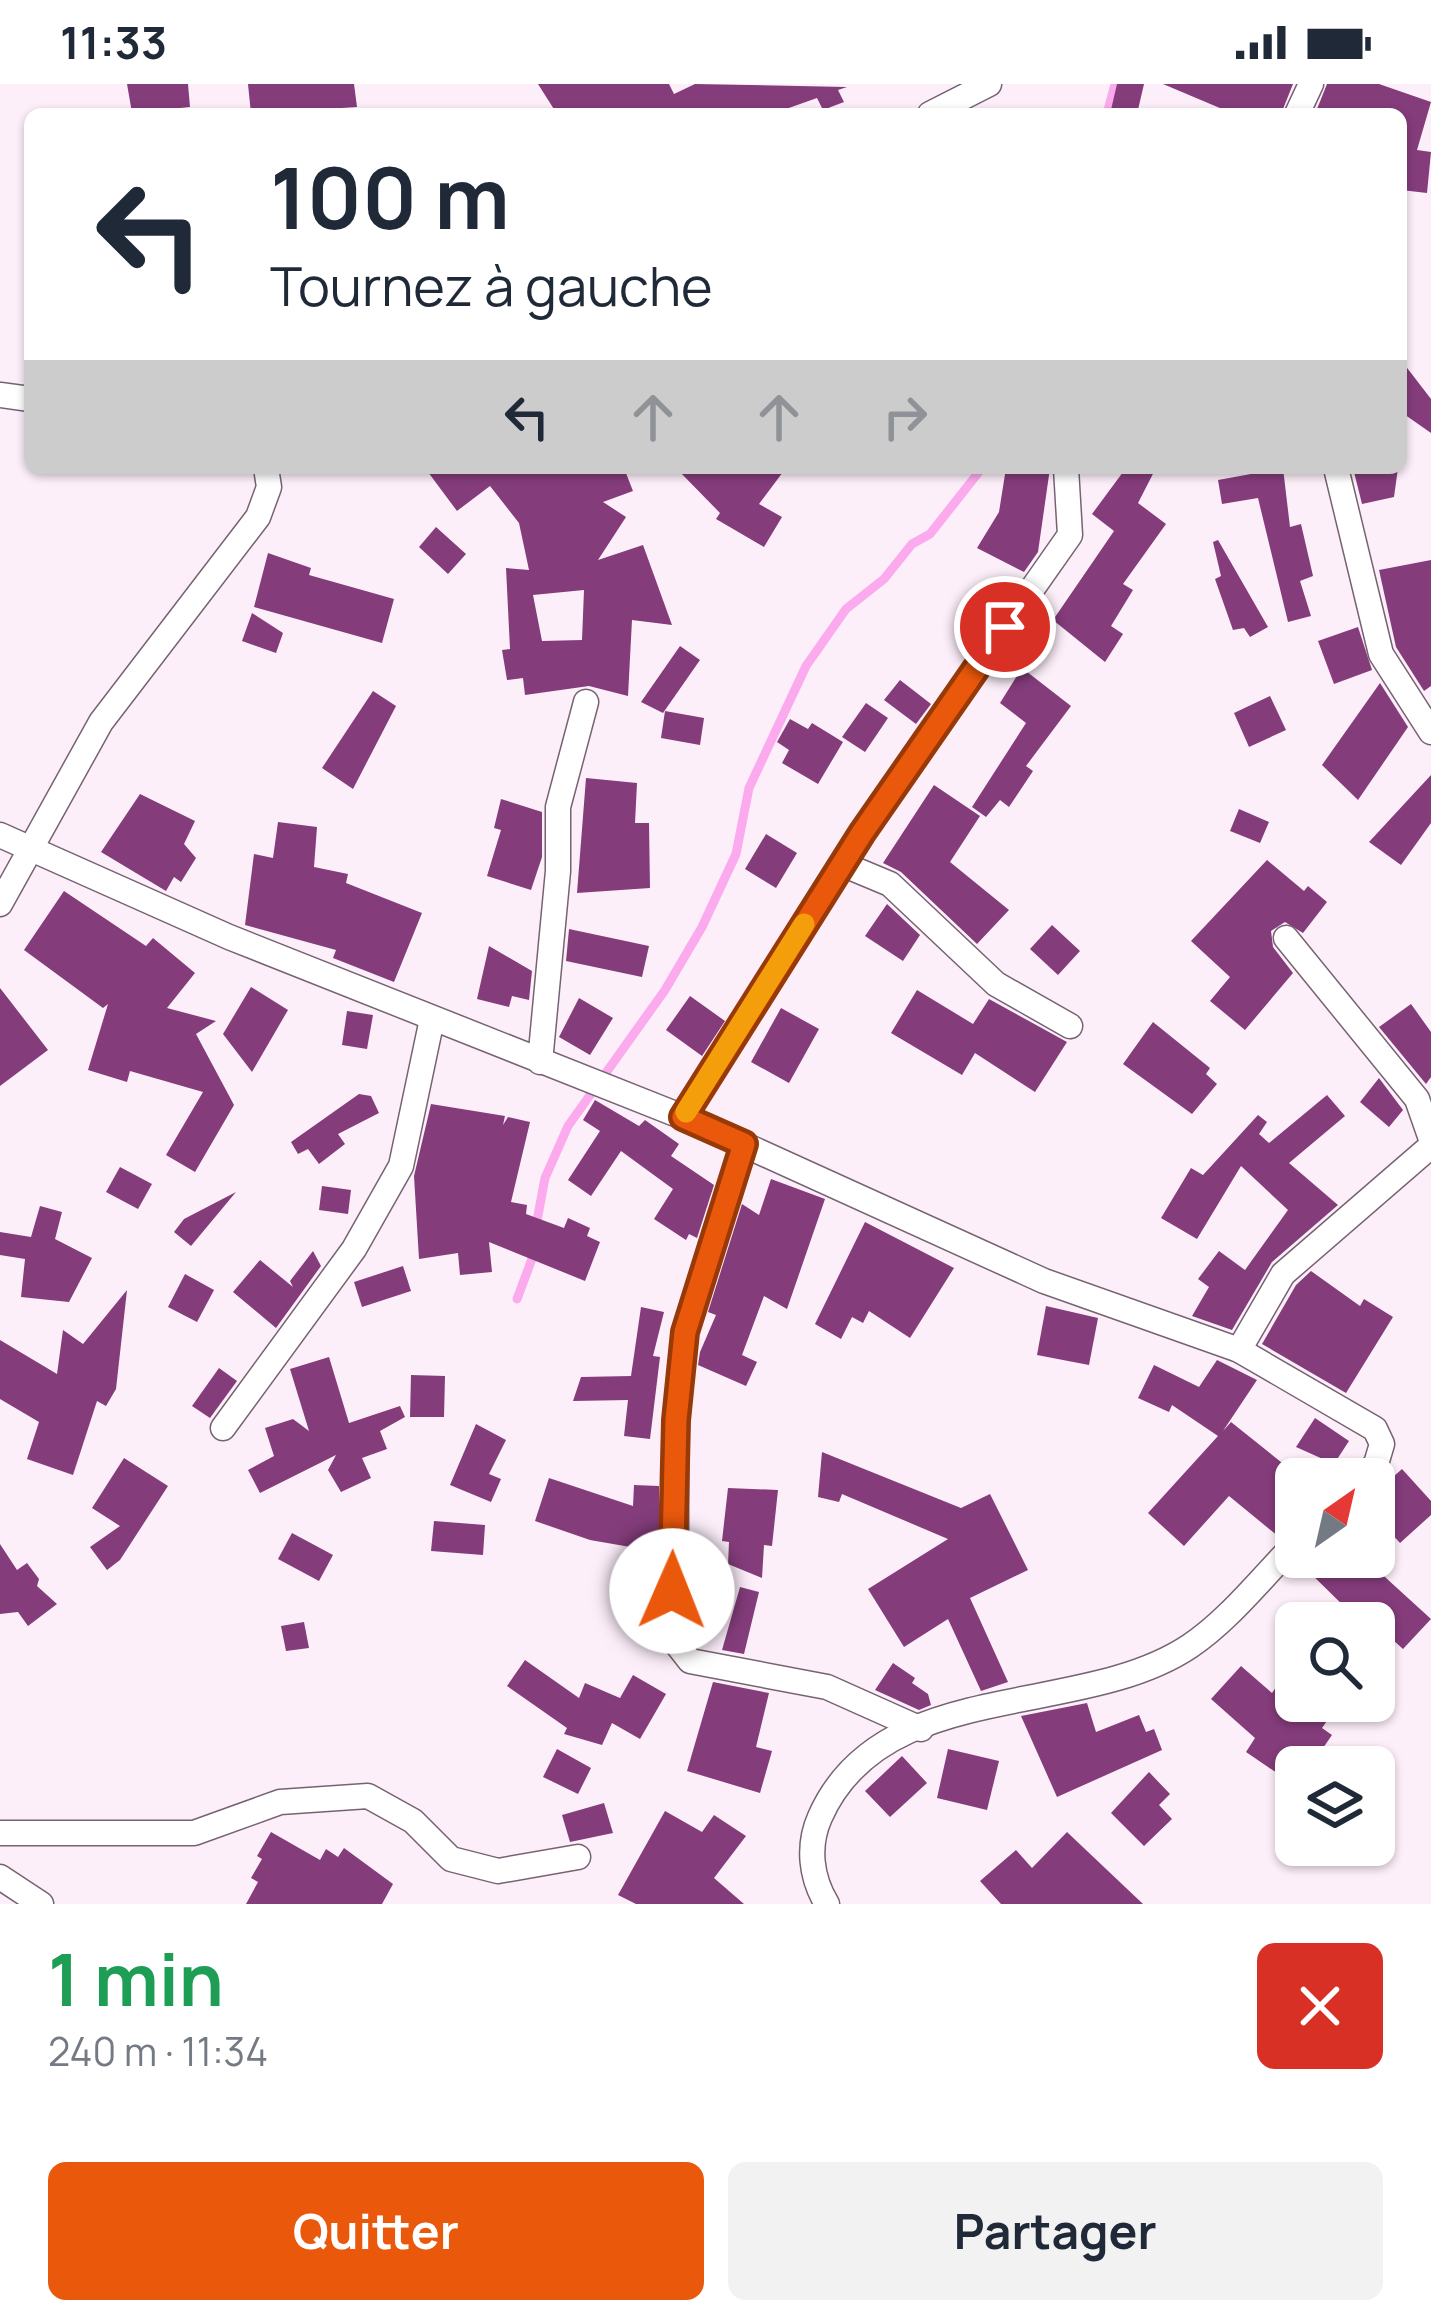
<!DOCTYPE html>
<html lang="fr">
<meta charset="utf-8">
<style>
body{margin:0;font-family:Manrope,sans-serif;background:#f2f2f3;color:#1f2937;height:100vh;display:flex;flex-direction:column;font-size:45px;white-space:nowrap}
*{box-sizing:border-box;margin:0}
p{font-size:39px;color:#747a83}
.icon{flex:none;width:66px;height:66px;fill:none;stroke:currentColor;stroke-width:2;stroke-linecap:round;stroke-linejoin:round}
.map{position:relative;height:1820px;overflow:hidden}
.side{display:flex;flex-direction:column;background:#fff;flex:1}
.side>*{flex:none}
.banner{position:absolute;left:24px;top:24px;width:1383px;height:366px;border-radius:18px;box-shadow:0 3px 9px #0004;background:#fff;color:#1f2937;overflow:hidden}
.needle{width:78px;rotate:34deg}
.tools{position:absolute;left:1275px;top:1374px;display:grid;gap:24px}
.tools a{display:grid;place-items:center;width:120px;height:120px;border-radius:18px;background:#fff;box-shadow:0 3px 9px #0004;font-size:60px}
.pin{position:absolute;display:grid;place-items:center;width:102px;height:102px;color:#fff;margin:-51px;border:6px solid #fff;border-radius:50%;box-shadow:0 3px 12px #0007}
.me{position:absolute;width:132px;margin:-66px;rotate:1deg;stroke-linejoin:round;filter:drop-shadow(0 0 9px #0008)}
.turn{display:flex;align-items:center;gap:42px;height:252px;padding:0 48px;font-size:54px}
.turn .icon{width:156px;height:156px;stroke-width:2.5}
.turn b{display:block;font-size:84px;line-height:102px}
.lanes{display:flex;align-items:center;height:114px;padding:0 48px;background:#0003;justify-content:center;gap:60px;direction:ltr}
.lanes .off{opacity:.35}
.round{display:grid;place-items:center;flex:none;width:126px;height:126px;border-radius:18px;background:#f2f2f3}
.headline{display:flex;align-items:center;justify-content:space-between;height:204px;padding:0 48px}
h1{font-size:72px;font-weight:700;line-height:90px;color:#1e9e55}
.cta{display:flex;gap:24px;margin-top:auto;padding:24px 48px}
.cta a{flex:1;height:138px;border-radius:18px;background:#ea580c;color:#fff;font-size:48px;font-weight:700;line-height:138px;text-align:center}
.cta a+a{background:#f2f2f3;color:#1f2937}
.status{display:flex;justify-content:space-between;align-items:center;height:84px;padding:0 60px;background:#fff;direction:ltr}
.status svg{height:33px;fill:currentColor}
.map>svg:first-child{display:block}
</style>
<div class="status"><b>11:33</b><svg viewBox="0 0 49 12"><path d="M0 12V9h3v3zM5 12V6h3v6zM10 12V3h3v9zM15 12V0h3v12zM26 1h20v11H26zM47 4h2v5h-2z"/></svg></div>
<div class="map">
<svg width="1431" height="1820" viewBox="0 0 1431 1820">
<rect width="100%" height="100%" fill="#fdeffa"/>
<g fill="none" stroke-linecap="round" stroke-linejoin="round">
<g stroke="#fbaaee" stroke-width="9">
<path d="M 1107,30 L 1115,0"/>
<path d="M 536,1142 L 545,1094 L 568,1042 L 665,906 L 702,843 L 736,770 L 749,704 L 806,582 L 846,525 L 884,495 L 912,460 L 930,450 L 982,384"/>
<path d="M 517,1215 L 536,1164"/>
</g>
</g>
<g fill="#843c7b" fill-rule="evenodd">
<path d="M 127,0 L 188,0 L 190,23 L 132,29 Z"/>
<path d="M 248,0 L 354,0 L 357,23 L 251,30 Z"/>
<path d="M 538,0 L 669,0 L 674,10 L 695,0 L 847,3 L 838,6 L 844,18 L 823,26 L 817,14 L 772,30 L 557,30 Z"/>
<path d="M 1117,0 L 1144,0 L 1137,30 L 1110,30 Z"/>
<path d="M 1163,0 L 1293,0 L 1281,30 L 1234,30 Z"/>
<path d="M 1327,0 L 1379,0 L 1431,18 L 1417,66 L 1431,68 L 1427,109 L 1401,106 L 1401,30 L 1315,30 Z"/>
<path d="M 1401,276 L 1431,315 L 1431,349 L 1401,328 Z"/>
<path d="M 425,384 L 624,384 L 633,407 L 603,418 L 626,433 L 598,476 L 643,461 L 672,541 L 632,536 L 628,612 L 589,602 L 525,611 L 523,594 L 507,596 L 502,566 L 510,565 L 506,484 L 529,486 L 519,439 L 490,402 L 457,427 ZM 584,506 L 582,556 L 542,557 L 533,511 Z"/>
<path d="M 676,384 L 786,384 L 759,420 L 782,433 L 764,463 L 716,435 L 720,429 Z"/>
<path d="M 1006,384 L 1050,384 L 1038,468 L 1024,488 L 977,464 L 999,428 Z"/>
<path d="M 1126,384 L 1156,384 L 1138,419 L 1166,440 L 1123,500 L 1133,506 L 1111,542 L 1123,550 L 1105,578 L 1053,536 L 1114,447 L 1092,430 Z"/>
<path d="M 1251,384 L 1283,384 L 1290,443 L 1301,440 L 1313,492 L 1300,497 L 1311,532 L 1288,538 L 1258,414 L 1222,420 L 1218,396 L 1251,390 Z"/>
<path d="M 1353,384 L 1398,384 L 1394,413 L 1362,420 Z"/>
<path d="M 436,443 L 466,470 L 448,490 L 419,463 Z"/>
<path d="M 1218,456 L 1268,543 L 1250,553 L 1244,544 L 1233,546 L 1215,495 L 1221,492 L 1213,458 Z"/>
<path d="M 268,469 L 311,484 L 309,491 L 394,515 L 382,559 L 254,523 Z"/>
<path d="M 1431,476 L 1431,602 L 1424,607 L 1396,563 L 1379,486 Z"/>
<path d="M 252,529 L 283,549 L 276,569 L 242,557 Z"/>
<path d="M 1358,543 L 1372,586 L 1334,600 L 1318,557 Z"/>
<path d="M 680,562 L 700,576 L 663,629 L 641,618 Z"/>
<path d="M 1022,584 L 1071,622 L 1026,682 L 1033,687 L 1009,723 L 1000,716 L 986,733 L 972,723 L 1026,639 L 1000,619 Z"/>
<path d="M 900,596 L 931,620 L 916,640 L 884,616 Z"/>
<path d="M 1380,599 L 1408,643 L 1358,716 L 1322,681 Z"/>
<path d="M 373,607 L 396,622 L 353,705 L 322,684 Z"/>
<path d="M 1270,612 L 1286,646 L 1249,663 L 1234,629 Z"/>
<path d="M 866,619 L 888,634 L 865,668 L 842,653 Z"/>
<path d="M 665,627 L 704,634 L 700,661 L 661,654 Z"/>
<path d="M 790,635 L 808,645 L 812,639 L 843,658 L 818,700 L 782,679 L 789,666 L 777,658 Z"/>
<path d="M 1431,691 L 1431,739 L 1401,781 L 1369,758 Z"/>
<path d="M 586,694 L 637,699 L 635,739 L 649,739 L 650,804 L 577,809 Z"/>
<path d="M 934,701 L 980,732 L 950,778 L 1009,826 L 977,860 L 901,788 L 883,779 Z"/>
<path d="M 140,710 L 195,737 L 184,760 L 196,774 L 181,798 L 174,793 L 166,807 L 101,768 Z"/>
<path d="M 501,715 L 542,728 L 542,773 L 531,806 L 487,792 L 501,746 L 494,744 Z"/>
<path d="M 1239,725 L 1269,738 L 1260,759 L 1230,747 Z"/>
<path d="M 278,738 L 317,743 L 314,783 L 348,790 L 346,799 L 422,829 L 394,898 L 333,874 L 336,866 L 245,841 L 254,770 L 273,774 Z"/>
<path d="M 766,750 L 797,769 L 776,804 L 745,785 Z"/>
<path d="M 1267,776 L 1304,807 L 1308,802 L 1327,818 L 1303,849 L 1285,838 L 1271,847 L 1273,863 L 1293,889 L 1245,946 L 1210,917 L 1230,893 L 1191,857 Z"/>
<path d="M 64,807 L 146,862 L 153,854 L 195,889 L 167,924 L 216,937 L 196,950 L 234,1021 L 195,1088 L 166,1071 L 203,1008 L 130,987 L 127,998 L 88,986 L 108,920 L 103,924 L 24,866 Z"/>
<path d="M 887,820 L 920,851 L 903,877 L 865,852 Z"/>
<path d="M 1052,841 L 1080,867 L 1058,891 L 1030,865 Z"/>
<path d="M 569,845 L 649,862 L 642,893 L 566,877 Z"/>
<path d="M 489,862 L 532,887 L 529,916 L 512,912 L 509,923 L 477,915 Z"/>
<path d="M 251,903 L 288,926 L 252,988 L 223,950 Z"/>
<path d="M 0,904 L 48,966 L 0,1002 Z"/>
<path d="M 917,906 L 973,940 L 989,915 L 1067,958 L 1035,1008 L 975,969 L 962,991 L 891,949 Z"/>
<path d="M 690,912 L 725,937 L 702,972 L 666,946 Z"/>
<path d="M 579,914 L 613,934 L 590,971 L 559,953 Z"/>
<path d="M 1411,920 L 1431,948 L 1431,993 L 1426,1000 L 1379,943 Z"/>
<path d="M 781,924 L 819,945 L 789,999 L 751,978 Z"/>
<path d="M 347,927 L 373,931 L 367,965 L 342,961 Z"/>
<path d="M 1153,938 L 1210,984 L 1206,990 L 1217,1000 L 1192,1030 L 1123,980 Z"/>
<path d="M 1379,994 L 1403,1026 L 1389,1043 L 1360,1018 Z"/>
<path d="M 359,1010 L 371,1012 L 379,1029 L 338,1050 L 345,1060 L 319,1080 L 308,1065 L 298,1070 L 291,1058 Z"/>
<path d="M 1327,1011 L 1345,1032 L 1289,1079 L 1338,1121 L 1272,1178 L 1232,1246 L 1192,1232 L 1209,1203 L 1198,1195 L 1219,1167 L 1245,1186 L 1288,1126 L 1241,1082 L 1197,1155 L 1161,1134 L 1191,1084 L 1203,1091 L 1258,1031 L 1267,1038 L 1259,1050 L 1269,1059 Z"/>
<path d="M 595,1016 L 639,1042 L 645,1036 L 679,1060 L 671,1072 L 714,1101 L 697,1154 L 689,1150 L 686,1156 L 654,1135 L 673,1105 L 621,1067 L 591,1112 L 568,1096 L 600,1047 L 583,1036 Z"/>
<path d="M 431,1020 L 505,1032 L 503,1041 L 508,1033 L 530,1038 L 511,1118 L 527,1121 L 526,1130 L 564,1144 L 568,1134 L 590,1144 L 587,1152 L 600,1158 L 585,1197 L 489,1158 L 492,1188 L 460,1191 L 458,1169 L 419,1175 L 414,1092 Z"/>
<path d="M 120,1083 L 152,1100 L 138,1125 L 106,1108 Z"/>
<path d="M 771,1095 L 825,1115 L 787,1225 L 764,1212 L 742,1271 L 757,1278 L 746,1302 L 698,1281 L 700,1268 L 716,1231 L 708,1228 L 742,1120 L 759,1131 Z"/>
<path d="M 322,1102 L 351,1106 L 348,1130 L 319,1126 Z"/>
<path d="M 236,1108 L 191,1162 L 174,1148 L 184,1135 Z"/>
<path d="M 40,1122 L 62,1128 L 55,1155 L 92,1174 L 69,1218 L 21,1213 L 25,1175 L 0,1171 L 0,1148 L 31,1153 Z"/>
<path d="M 865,1138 L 954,1184 L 910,1254 L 869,1227 L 863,1239 L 852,1233 L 841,1255 L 815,1240 Z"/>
<path d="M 313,1167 L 321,1182 L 276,1244 L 233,1208 L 260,1176 L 293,1203 L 290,1197 Z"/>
<path d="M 403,1182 L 411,1207 L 362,1223 L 354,1198 Z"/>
<path d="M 1311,1187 L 1360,1222 L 1364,1215 L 1393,1233 L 1346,1309 L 1262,1260 L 1296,1201 Z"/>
<path d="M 185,1190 L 214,1206 L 197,1238 L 168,1223 Z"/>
<path d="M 127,1206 L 116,1305 L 106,1322 L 97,1317 L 73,1391 L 27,1375 L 39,1338 L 0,1315 L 0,1256 L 57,1290 L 63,1246 L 83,1260 Z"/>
<path d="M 1046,1222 L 1098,1234 L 1089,1281 L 1037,1271 Z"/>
<path d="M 641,1223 L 664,1228 L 653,1272 L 660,1273 L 650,1355 L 624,1352 L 628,1316 L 573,1317 L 581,1293 L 631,1292 Z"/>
<path d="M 329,1273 L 349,1339 L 400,1322 L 405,1333 L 380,1347 L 387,1365 L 362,1374 L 371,1394 L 341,1408 L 328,1386 L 336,1371 L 260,1409 L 248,1386 L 274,1372 L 265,1344 L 293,1335 L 309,1347 L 290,1285 Z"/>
<path d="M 1217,1276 L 1257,1296 L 1223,1347 L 1231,1338 L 1296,1390 L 1296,1441 L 1279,1453 L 1229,1412 L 1184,1462 L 1148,1429 L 1218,1352 L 1172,1321 L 1169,1328 L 1138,1314 L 1154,1281 L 1199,1303 Z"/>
<path d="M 219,1284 L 237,1297 L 210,1334 L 192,1322 Z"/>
<path d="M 411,1291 L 445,1292 L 444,1333 L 410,1333 Z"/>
<path d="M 1315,1334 L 1349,1357 L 1334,1380 L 1296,1363 Z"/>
<path d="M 476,1340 L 506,1356 L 489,1390 L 501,1395 L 491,1418 L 450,1401 Z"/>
<path d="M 822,1368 L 961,1424 L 990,1410 L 1028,1486 L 970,1514 L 1008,1598 L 981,1607 L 948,1535 L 904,1563 L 868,1505 L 948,1455 L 842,1410 L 839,1418 L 818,1413 Z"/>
<path d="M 124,1374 L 168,1402 L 120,1476 L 107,1486 L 90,1463 L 120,1442 L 92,1424 Z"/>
<path d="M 1402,1385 L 1431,1417 L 1431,1431 L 1400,1459 L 1374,1430 L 1374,1410 Z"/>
<path d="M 549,1394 L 633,1422 L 634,1401 L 659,1402 L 659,1468 L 590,1456 L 535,1437 Z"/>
<path d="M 728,1404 L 778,1406 L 772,1462 L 764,1461 L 762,1494 L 728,1480 L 729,1458 L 722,1457 Z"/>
<path d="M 434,1437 L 485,1441 L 483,1471 L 431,1467 Z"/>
<path d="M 292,1449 L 333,1471 L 319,1497 L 278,1475 Z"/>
<path d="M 0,1460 L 17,1486 L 27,1479 L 39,1495 L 37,1502 L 57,1520 L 28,1542 L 18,1528 L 0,1530 Z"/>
<path d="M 1305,1473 L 1363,1473 L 1431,1535 L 1403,1565 L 1363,1529 L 1357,1535 L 1300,1479 Z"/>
<path d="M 740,1503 L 759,1508 L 744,1570 L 722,1566 Z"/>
<path d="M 304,1538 L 309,1564 L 286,1567 L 281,1542 Z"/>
<path d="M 1296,1574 L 1296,1617 L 1341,1617 L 1322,1644 L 1332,1651 L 1310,1683 L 1296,1683 L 1296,1702 L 1246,1668 L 1255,1654 L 1211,1615 L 1241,1582 L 1272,1609 Z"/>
<path d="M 525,1576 L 579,1614 L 585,1599 L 620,1614 L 633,1591 L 666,1610 L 640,1655 L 612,1639 L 602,1661 L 564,1650 L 567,1644 L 507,1602 Z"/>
<path d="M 893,1579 L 915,1594 L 912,1599 L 928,1610 L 931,1621 L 919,1626 L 875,1606 Z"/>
<path d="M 713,1598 L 769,1609 L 756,1663 L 772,1667 L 760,1709 L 687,1687 Z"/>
<path d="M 1087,1619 L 1096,1648 L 1139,1631 L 1146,1648 L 1154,1645 L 1162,1666 L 1057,1713 L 1021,1632 Z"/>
<path d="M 557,1665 L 591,1684 L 578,1710 L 543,1693 Z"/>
<path d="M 948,1665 L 999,1677 L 987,1726 L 937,1714 Z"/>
<path d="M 902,1672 L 927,1699 L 890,1733 L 865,1707 Z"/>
<path d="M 1149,1688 L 1170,1710 L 1159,1721 L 1172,1735 L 1144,1762 L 1111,1729 Z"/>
<path d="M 604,1719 L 613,1749 L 570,1758 L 562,1731 Z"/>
<path d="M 665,1727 L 702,1748 L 714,1731 L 746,1752 L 714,1794 L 744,1820 L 636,1820 L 618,1811 Z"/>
<path d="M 271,1748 L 320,1776 L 326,1765 L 338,1773 L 344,1764 L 393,1800 L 382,1820 L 246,1820 L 258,1798 L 251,1794 L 262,1775 L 257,1772 Z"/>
<path d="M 1067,1748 L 1143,1820 L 1001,1820 L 980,1797 L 1016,1766 L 1032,1784 Z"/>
</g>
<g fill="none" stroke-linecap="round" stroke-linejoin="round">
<defs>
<g id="minor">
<path d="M 930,30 L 989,0"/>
<path d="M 1297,30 L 1311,0"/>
<path d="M 0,311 L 30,315"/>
<path d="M 1336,384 L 1381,570 L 1431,648"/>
<path d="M 0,751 L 229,853 L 683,1033 L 1044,1197 L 1239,1266 L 1375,1345 L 1382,1360 L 1376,1380 L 1361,1395"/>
<path d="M 842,780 L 890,800 L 996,900 L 1070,942"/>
<path d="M 0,820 L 101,638 L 258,433 L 269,403 L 266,384"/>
<path d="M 1286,854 L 1417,1015 L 1431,1055"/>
<path d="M 540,978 L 558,787 L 558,723 L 586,618"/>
<path d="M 683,1033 L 882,719 L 1070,451 L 1066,384"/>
<path d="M 744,1059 L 685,1248 L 676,1336 L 676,1559 L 690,1577 L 827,1603 L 921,1645"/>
<path d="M 1239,1266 L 1283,1190 L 1431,1062"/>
<path d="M 223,1344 L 354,1165 L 401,1082 L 432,935"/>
<path d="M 0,1749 L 194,1749 L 280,1718 L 368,1712 L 413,1737 L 451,1775 L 498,1787 L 578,1773"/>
<path d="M 0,1793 L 41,1820"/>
<path d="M 827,1820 C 811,1794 807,1762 820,1733 C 882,1592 1080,1636 1190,1562 C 1229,1536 1263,1492 1296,1459"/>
</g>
</defs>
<use href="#minor" stroke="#766273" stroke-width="27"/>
<use href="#minor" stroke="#fff" stroke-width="24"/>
</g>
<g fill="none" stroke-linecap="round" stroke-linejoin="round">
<defs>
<path id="route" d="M 672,1507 L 676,1336 L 685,1248 L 744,1060 L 683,1033 L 862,749 L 1005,543"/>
</defs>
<use href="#route" stroke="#983908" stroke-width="30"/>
<use href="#route" stroke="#ea580c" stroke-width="21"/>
<path stroke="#f59e0b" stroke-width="21" d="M 686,1028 L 804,840"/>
</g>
</svg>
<div class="tools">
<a><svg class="needle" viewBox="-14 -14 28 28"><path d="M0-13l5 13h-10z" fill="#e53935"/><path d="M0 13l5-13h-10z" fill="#747a83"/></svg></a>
<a><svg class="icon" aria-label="search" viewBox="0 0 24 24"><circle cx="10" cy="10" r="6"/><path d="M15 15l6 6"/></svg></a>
<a><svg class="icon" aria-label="layers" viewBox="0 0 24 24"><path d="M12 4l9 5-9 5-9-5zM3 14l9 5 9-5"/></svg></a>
</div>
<div class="pin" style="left:1005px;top:543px;background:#d93025"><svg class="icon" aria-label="arrive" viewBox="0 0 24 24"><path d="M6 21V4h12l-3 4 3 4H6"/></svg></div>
<svg class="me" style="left:672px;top:1507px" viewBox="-20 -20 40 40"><circle r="19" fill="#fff"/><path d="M0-13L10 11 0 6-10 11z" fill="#ea580c"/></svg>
<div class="banner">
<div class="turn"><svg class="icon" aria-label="left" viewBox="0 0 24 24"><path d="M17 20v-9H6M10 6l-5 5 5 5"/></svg><div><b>100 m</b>Tournez à gauche</div></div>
<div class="lanes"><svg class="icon" aria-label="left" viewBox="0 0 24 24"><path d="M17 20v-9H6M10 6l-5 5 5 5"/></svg><svg class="icon off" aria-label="ahead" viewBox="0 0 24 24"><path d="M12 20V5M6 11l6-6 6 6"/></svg><svg class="icon off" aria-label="ahead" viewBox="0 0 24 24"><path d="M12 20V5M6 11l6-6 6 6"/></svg><svg class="icon off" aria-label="right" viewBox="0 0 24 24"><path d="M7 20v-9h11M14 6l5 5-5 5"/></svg></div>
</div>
</div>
<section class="side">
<div class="headline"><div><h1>1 min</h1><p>240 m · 11:34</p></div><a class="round" style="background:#d93025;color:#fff"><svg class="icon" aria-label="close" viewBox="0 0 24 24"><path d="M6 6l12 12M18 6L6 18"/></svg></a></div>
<div class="cta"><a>Quitter</a><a>Partager</a></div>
</section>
